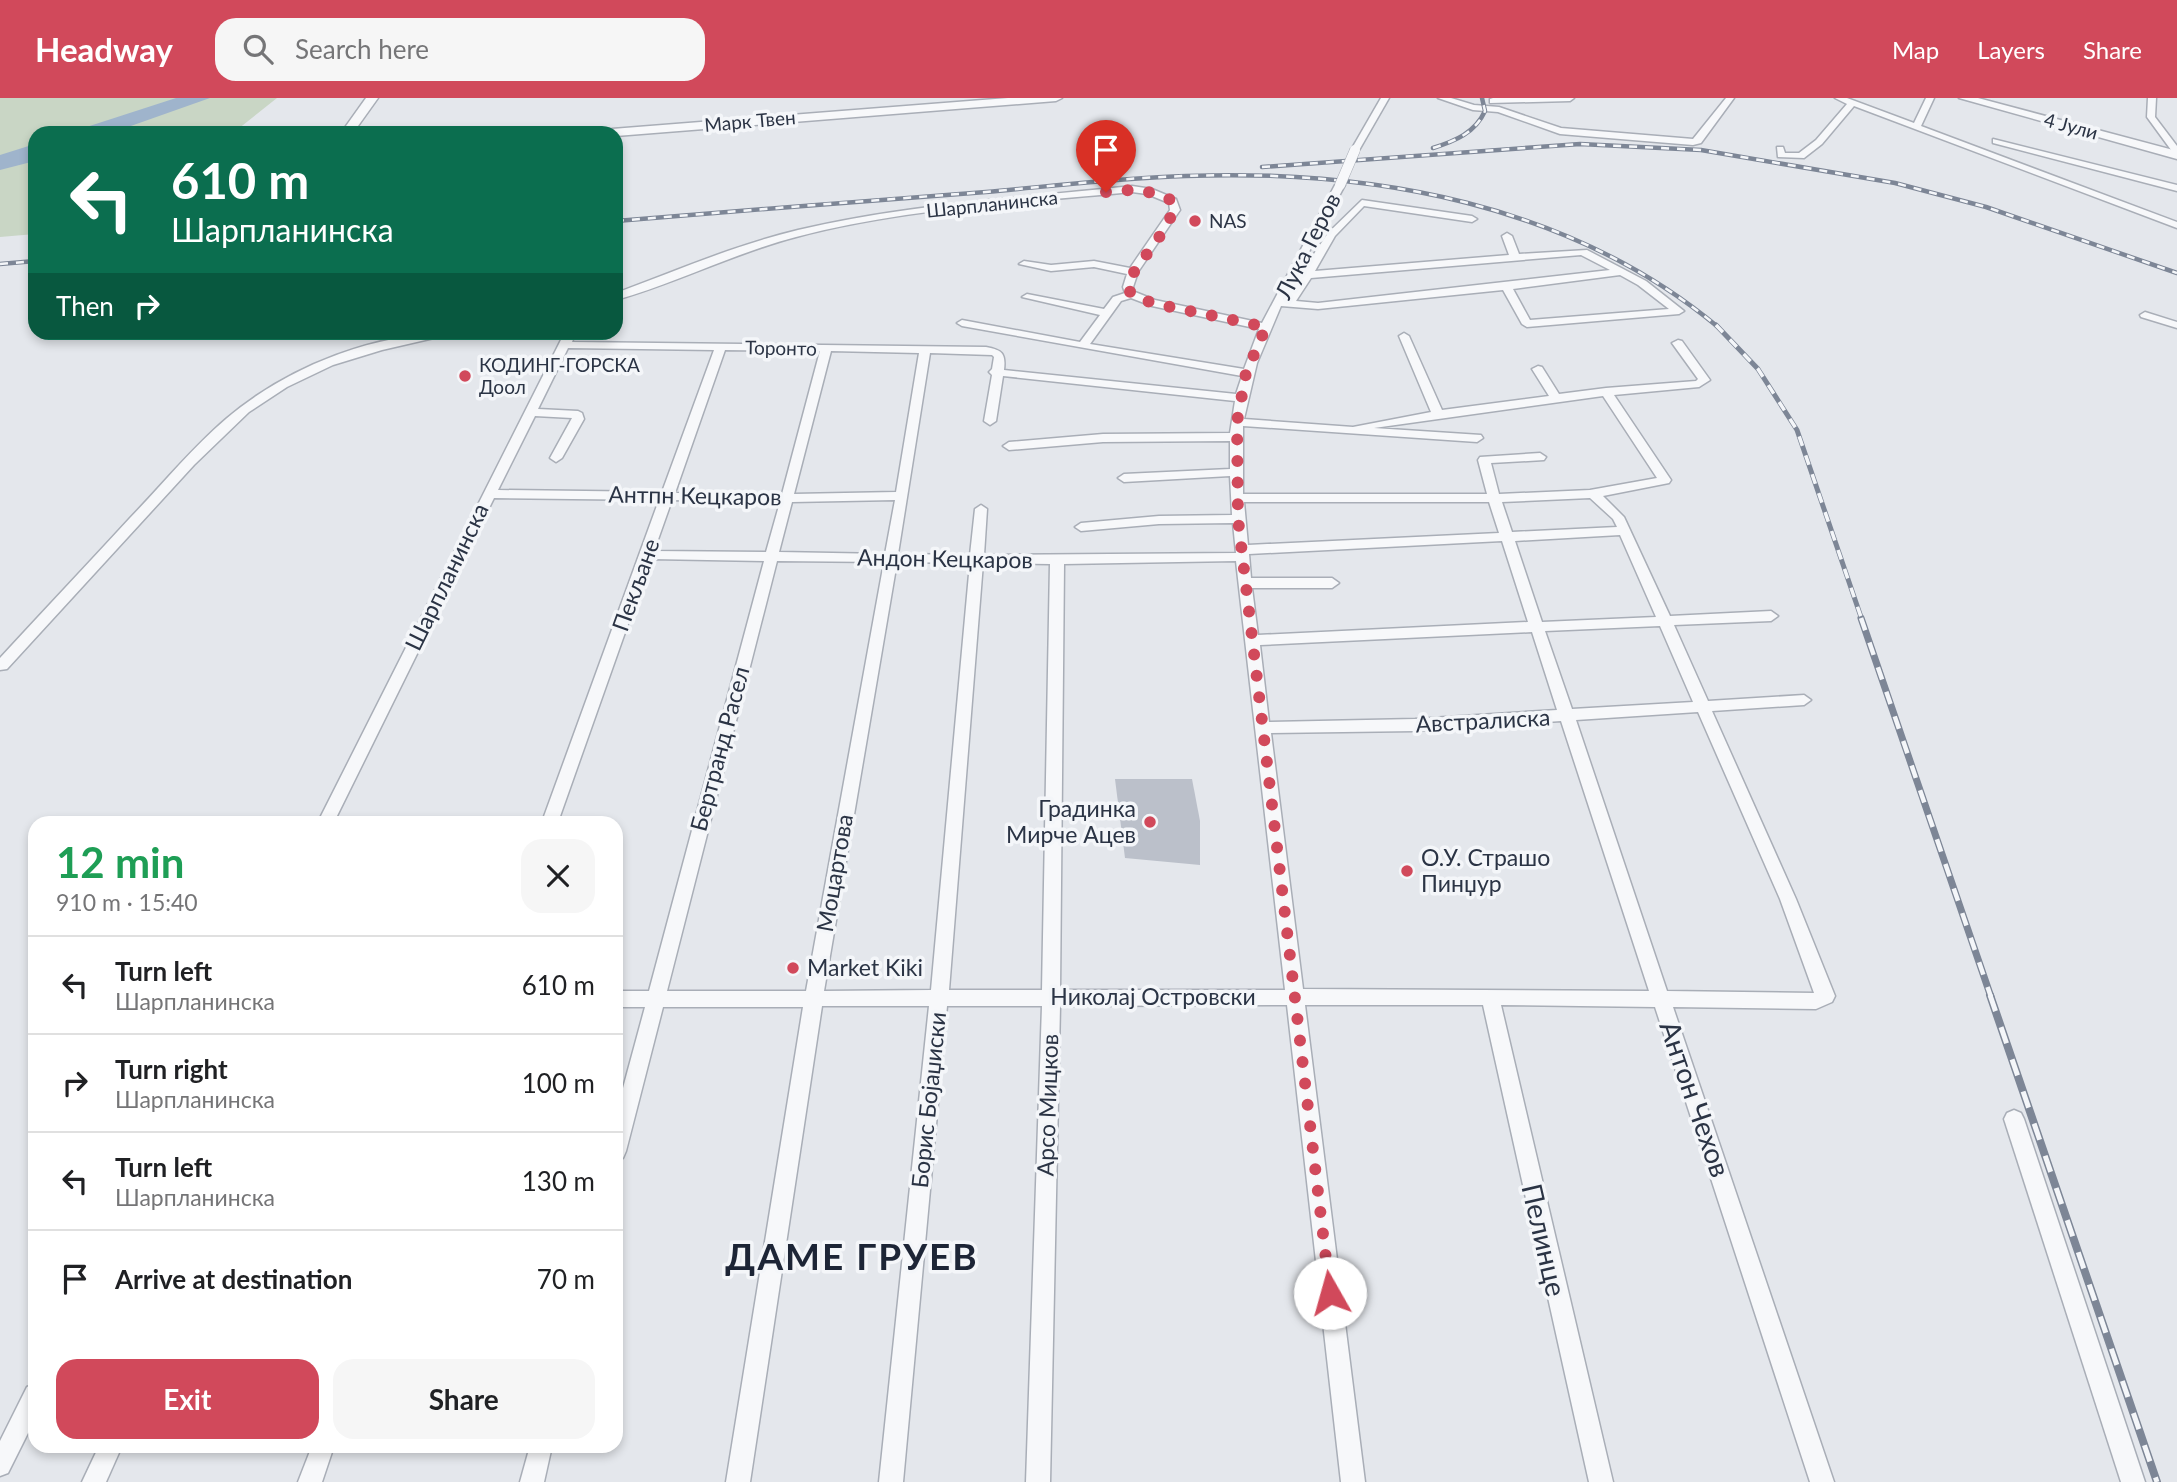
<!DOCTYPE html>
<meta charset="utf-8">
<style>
body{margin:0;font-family:Lato,sans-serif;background:#f6f6f6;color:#202124;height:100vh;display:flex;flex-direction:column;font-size:26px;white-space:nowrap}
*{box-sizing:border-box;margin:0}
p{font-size:23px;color:#757577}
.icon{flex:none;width:38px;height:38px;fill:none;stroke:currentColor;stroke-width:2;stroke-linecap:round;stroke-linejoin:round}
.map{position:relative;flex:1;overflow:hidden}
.drawer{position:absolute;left:28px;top:718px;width:595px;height:637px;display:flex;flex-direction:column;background:#fff;border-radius:21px;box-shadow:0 4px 10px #0003}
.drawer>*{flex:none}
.top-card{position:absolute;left:28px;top:28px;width:595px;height:214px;border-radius:21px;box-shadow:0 4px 10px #0003;background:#0b6e4f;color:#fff;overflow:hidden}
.pin{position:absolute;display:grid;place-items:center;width:60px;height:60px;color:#fff;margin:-72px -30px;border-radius:50% 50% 50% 0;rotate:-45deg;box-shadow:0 0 7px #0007}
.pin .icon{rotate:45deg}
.me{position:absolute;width:77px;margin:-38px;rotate:353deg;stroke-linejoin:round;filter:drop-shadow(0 0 5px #0008)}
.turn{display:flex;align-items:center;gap:24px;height:147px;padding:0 28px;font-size:32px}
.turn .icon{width:91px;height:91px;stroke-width:2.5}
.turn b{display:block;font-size:49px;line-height:60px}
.then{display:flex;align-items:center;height:66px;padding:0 28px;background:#0003;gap:14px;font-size:26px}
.round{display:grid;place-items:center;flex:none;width:74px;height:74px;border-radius:21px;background:#f6f6f6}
.head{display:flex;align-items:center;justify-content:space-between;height:119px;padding:0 28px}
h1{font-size:42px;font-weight:700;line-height:52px;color:#1e9e55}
.action{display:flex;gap:14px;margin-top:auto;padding:14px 28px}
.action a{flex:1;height:80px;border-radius:21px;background:#d1495b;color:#fff;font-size:28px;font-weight:700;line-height:80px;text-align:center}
.action a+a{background:#f6f6f6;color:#202124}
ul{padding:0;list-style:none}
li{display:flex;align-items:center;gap:21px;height:98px;padding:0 28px;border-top:2px solid #e0e0e0}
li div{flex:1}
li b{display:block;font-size:26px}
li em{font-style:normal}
header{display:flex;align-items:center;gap:42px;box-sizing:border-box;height:98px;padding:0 35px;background:#d1495b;color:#fff}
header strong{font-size:33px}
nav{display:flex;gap:38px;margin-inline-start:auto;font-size:24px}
.search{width:490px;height:63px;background:#f6f6f6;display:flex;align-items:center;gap:18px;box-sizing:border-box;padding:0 24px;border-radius:21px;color:#757577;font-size:26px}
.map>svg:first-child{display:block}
</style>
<header>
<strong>Headway</strong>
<div class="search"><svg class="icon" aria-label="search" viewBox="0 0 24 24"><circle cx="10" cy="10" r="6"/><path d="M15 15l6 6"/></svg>Search here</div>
<nav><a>Map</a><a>Layers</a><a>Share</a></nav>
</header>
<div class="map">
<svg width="2177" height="1384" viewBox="0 0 2177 1384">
<rect width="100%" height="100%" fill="#e4e7ec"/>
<path fill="#c9d6c5" d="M 0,0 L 277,0 L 233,35 L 35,35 L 35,136 L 0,139 Z"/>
<g fill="#9fb4cc">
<path d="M 176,0 L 210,0 L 111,35 L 68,35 Z"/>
<path d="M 35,46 L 35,63 L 0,72 L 0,57 Z"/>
</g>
<path fill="#bbc0ca" d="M 1115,681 L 1192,681 L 1200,723 L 1200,767 L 1125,760 Z"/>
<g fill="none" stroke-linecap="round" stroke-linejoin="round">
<defs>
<g id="minor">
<path d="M 1381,0 L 1389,0 L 1358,54 L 1352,54 L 1351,52 Z"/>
<path d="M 1438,0 L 1451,0 L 1474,7 L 1499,9 L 1561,30 L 1693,41 L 1726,0 L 1734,0 L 1701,45 L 1693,47 L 1560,36 L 1498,14 L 1473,12 Z"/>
<path d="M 1493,0 L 1574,0 L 1570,3 L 1490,5 L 1490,1 Z"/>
<path d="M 1835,0 L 1847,0 L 1914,25 L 1926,0 L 1934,0 L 1921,28 L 2177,124 L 2177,130 L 1854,8 L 1822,46 L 1804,60 L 1778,59 L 1777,49 L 1783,49 L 1785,55 L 1799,55 L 1816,42 L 1847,6 Z"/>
<path d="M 2148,0 L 2156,0 L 2155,19 L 2177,48 L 2177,57 L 2174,56 L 2147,19 Z"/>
<path d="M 1993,41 L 2177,87 L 2177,93 L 1993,45 Z"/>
<path d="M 1340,84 L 1345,87 L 1283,202 L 1328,135 L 1362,102 L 1472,118 L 1477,121 L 1472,124 L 1364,108 L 1335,138 L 1315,173 L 1509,157 L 1502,138 L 1507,135 L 1512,138 L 1519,156 L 1587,152 L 1646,183 L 1684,213 L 1679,216 L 1527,229 L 1522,226 L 1503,192 L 1318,211 L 1281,208 L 1257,265 L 1244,321 L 1353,329 L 1431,314 L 1399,238 L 1404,235 L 1409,238 L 1442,312 L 1549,298 L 1532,271 L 1538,268 L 1542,269 L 1559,296 L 1606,290 L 1696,283 L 1698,281 L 1672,245 L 1678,242 L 1682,243 L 1710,282 L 1699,289 L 1614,297 L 1671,382 L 1669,385 L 1603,398 L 1624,419 L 1670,518 L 1771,513 L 1778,518 L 1771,523 L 1674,527 L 1708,603 L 1804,597 L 1811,602 L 1804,607 L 1712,613 L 1796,801 L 1835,898 L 1832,904 L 1816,911 L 1673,909 L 1834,1384 L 1810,1384 L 1655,909 L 1501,907 L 1613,1384 L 1589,1384 L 1483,907 L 1305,907 L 1365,1384 L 1341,1384 L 1287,907 L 1060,908 L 1050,1384 L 1026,1384 L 1042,908 L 947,908 L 903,1384 L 879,1384 L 929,908 L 822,908 L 750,1384 L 726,1384 L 803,909 L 663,909 L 626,1053 L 623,1060 L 616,1062 L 616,1016 L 645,909 L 616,909 L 616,893 L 649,893 L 764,463 L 651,461 L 558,724 L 542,724 L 659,402 L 494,400 L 334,724 L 318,724 L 565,234 L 576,234 L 572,244 L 986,249 C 1002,252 1006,255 1004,272 L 1236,296 L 1242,278 L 962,228 L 957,225 L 962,222 L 1080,244 L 1100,217 L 1022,199 L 1027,196 L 1104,211 L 1113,199 L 1125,195 L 1123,189 L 1127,176 L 1094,169 L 1051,173 L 1019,166 L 1024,163 L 1051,167 L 1094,163 L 1130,170 L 1170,112 L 1169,105 L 1147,96 L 1132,94 C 1020,105 905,110 796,139 C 734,155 677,185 616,202 L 616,195 C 676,173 735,147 798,132 C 907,106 1020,100 1132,88 L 1152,91 L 1176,101 L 1180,112 L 1138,174 L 1133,189 L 1135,194 L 1155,202 L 1262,225 L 1335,87 ZM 1581,157 L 1610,172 L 1318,205 L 1296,203 L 1311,180 ZM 1620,177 L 1638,187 L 1669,211 L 1530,222 L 1513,191 ZM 1131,200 L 1152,208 L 1259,231 L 1244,271 L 1090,246 L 1121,203 ZM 568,250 L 714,252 L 662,394 L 498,392 L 535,318 L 572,320 L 550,360 L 556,364 L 562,360 L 584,321 L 582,315 L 578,313 L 538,311 ZM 725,252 L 820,253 L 782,396 L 675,395 ZM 831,253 L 919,255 L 896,394 L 794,396 ZM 930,255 L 992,257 L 994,259 L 992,271 L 989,274 L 992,277 L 984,323 L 990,327 L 996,323 L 1003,278 L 1235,303 L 1230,335 L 1103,336 L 1009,344 L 1003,348 L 1009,352 L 1103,344 L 1230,343 L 1230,371 L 1124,376 L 1118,380 L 1124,384 L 1230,378 L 1232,417 L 1159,418 L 1081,425 L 1075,429 L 1081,433 L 1159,426 L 1233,425 L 1236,455 L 984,457 L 987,411 L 981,407 L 975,411 L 970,457 L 898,456 ZM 1603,298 L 1657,380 L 1590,392 L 1499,396 L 1491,365 L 1544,362 L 1546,359 L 1540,355 L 1480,359 L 1478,362 L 1487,396 L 1243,396 L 1243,328 L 1477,344 L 1483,340 L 1481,337 L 1374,330 ZM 1590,400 L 1613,421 L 1617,429 L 1512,434 L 1502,404 ZM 672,402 L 780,404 L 766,454 L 654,453 ZM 895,402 L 885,456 L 779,454 L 792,404 ZM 1244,404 L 1489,404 L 1499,435 L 1248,447 ZM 1620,437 L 1656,519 L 1542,524 L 1515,443 ZM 1502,443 L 1528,524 L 1258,537 L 1252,490 L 1332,490 L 1339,485 L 1332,480 L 1251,480 L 1249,456 ZM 777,463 L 884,464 L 806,893 L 667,893 ZM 1236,463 L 1285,892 L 1060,892 L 1064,466 ZM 897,464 L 970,465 L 931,892 L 824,893 ZM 983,465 L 1050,466 L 1042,892 L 949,892 ZM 1660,528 L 1693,604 L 1572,611 L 1545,533 ZM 1532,534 L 1557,612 L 1415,621 L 1269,624 L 1260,547 ZM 1698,614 L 1780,801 L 1814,895 L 1667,893 L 1576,622 ZM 1561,623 L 1649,893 L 1303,891 L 1271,635 L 1415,633 Z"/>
<path d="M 2145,214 L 2177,224 L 2177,230 L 2141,219 L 2140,217 Z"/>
<path d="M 460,234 L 382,252 L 333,267 L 287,289 L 249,314 L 194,367 L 7,571 L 0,572 L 0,560 C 43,513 87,467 130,420 C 162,387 191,351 226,321 C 289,267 378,234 460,234 Z"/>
<path d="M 2014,1012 L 2021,1015 L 2024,1021 L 2145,1384 L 2121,1384 L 2004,1021 L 2007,1015 Z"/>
<path d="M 35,1286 L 35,1321 L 8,1375 L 0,1378 L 0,1343 L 27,1289 Z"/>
<path d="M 99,1348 L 122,1348 L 106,1384 L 82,1384 Z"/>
<path d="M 312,1348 L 334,1348 L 322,1384 L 298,1384 Z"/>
<path d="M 530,1348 L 552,1348 L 544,1384 L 520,1384 Z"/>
</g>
<g id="tertiary">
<path d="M 366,0 L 378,0 L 353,35 L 341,35 Z"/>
<path d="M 1008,0 L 1062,0 L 1056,3 L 616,38 L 616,35 L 606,35 L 612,31 Z"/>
<path d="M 1959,0 L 1978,0 L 2177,53 L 2177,61 Z"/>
</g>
</defs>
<use href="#minor" stroke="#a9aeb7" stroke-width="3"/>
<use href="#tertiary" stroke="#a9aeb7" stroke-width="3"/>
<use href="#minor" fill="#f7f8fa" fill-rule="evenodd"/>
<use href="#tertiary" fill="#f7f8fa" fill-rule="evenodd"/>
<defs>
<g id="rail-far3">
<path d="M 1433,50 C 1455,43 1475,35 1485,13 L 1482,0"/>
<path d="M 1262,69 L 1580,46 L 1701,52 L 1895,85 L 1986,109 L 2177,175"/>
<path d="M 616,123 C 739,113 863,103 986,94 C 1053,88 1119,80 1186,78 C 1373,71 1570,106 1718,229"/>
<path d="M 0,166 L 35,163"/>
</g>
<path id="rail-far2" d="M 1716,227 L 1758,271 L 1797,332 L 1862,522"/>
<path id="rail-far1" d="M 1861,520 L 1991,899"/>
<path id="rail" d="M 1990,897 L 2157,1384"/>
</defs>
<use href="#rail-far3" stroke="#7d8696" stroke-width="4.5"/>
<use href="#rail-far2" stroke="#7d8696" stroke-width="5"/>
<use href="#rail-far1" stroke="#7d8696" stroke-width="7"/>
<use href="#rail" stroke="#7d8696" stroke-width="8"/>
<use href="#rail-far3" stroke="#f4f6f9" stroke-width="2.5" stroke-dasharray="8" stroke-linecap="butt"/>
<use href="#rail-far2" stroke="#f4f6f9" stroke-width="3.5" stroke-dasharray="10" stroke-linecap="butt"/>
<use href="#rail-far1" stroke="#f4f6f9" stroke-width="4.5" stroke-dasharray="13" stroke-linecap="butt"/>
<use href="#rail" stroke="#f4f6f9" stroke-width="5" stroke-dasharray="17" stroke-linecap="butt"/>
<defs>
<path id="minor-bridge" d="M 1340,87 L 1355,52"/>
</defs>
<use href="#minor-bridge" stroke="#a9aeb7" stroke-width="11" stroke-linecap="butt"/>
<use href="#minor-bridge" stroke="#f7f8fa" stroke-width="10"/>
</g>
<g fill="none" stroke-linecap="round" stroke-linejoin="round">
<path stroke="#d1495b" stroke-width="12" stroke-dasharray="0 21.6" d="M 1106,94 C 1131,91 1150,91 1173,103 C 1178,123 1140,161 1130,181 L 1128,189 L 1131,196 L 1152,205 L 1266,229 L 1246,275 L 1237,324 L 1238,421 L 1330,1195"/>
</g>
<g fill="#d1495b" stroke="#f4f6f9" stroke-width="2.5">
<circle cx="1195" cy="123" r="7"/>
<circle cx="465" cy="278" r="7"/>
<circle cx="1150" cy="724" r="7"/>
<circle cx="1407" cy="773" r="7"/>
<circle cx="793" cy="870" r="7"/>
</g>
<g text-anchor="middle" stroke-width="7" stroke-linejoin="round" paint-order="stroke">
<g font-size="19" fill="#2b3445" stroke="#f4f6f9">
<text transform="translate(750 23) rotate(-5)" y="7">Марк Твен</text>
<text transform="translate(2071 28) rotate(15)" y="7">4 Јули</text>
<text transform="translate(992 106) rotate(-6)" y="7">Шарпланинска</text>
<text transform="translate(781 250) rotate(1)" y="7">Торонто</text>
</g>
<g font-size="19" fill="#2b3445" stroke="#f4f6f9" text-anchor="start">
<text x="1209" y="130">NAS</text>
<text x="479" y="274">КОДИНГ-ГОРСКА<tspan x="479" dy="22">Доол</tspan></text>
</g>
<g font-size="23" fill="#2b3445" stroke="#f4f6f9">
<text transform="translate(1308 148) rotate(-63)" y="8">Лука Геров</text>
<text transform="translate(695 398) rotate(1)" y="8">Антпн Кецкаров</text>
<text transform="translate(945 461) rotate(1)" y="8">Андон Кецкаров</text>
<text transform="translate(447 479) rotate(-64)" y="8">Шарпланинска</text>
<text transform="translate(636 487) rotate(-70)" y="8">Пекљане</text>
<text transform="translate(1483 623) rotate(-3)" y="8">Австралиска</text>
<text transform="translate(720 651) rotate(-75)" y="8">Бертранд Расел</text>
<text transform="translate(835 775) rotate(-80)" y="8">Моцартова</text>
<text x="1153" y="907">Николај Островски</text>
<text transform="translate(929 1002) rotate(-84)" y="8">Борис Бојаџиски</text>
<text transform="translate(1048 1007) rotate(-88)" y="8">Арсо Мицков</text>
</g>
<g font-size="23" fill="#2b3445" stroke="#f4f6f9" text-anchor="start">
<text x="1136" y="719" text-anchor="end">Градинка<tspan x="1136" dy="26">Мирче Ацев</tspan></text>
<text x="1421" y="768">О.У. Страшо<tspan x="1421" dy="26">Пинџур</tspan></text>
<text x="807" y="878">Market Kiki</text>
</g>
<g font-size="28" fill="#2b3445" stroke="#f4f6f9">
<text transform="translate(1695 1001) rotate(71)" y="10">Антон Чехов</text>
<text transform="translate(1544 1142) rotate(77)" y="10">Пелинце</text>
</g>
<g font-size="37" font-weight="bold" letter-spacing="2" fill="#1d2536" stroke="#f4f6f9">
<text x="852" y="1172">ДАМЕ ГРУЕВ</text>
</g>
</g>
</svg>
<div class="pin" style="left:1106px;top:94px;background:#d93025"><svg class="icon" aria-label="arrive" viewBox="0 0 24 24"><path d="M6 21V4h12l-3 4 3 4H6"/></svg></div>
<svg class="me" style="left:1330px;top:1195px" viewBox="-20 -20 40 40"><circle r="19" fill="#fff"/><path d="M0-13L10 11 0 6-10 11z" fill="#d1495b"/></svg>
<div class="top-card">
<div class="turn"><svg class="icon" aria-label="left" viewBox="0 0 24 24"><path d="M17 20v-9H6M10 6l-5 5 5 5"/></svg><div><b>610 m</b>Шарпланинска</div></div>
<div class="then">Then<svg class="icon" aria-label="right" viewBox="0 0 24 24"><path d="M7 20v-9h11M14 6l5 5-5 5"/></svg></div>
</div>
<section class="drawer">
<div class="head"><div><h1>12 min</h1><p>910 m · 15:40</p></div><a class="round"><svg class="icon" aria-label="close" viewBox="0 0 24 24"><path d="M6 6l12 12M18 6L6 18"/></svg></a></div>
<ul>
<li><svg class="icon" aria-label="left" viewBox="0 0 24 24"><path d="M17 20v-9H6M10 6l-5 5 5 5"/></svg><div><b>Turn left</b><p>Шарпланинска</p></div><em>610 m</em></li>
<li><svg class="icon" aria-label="right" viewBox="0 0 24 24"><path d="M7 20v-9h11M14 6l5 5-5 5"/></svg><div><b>Turn right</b><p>Шарпланинска</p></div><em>100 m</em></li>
<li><svg class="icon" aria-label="left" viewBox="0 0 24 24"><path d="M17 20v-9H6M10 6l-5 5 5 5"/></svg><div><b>Turn left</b><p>Шарпланинска</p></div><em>130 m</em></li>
<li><svg class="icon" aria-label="arrive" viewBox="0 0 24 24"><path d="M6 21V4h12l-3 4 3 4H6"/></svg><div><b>Arrive at destination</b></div><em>70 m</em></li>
</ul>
<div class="action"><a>Exit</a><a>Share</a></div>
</section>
</div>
